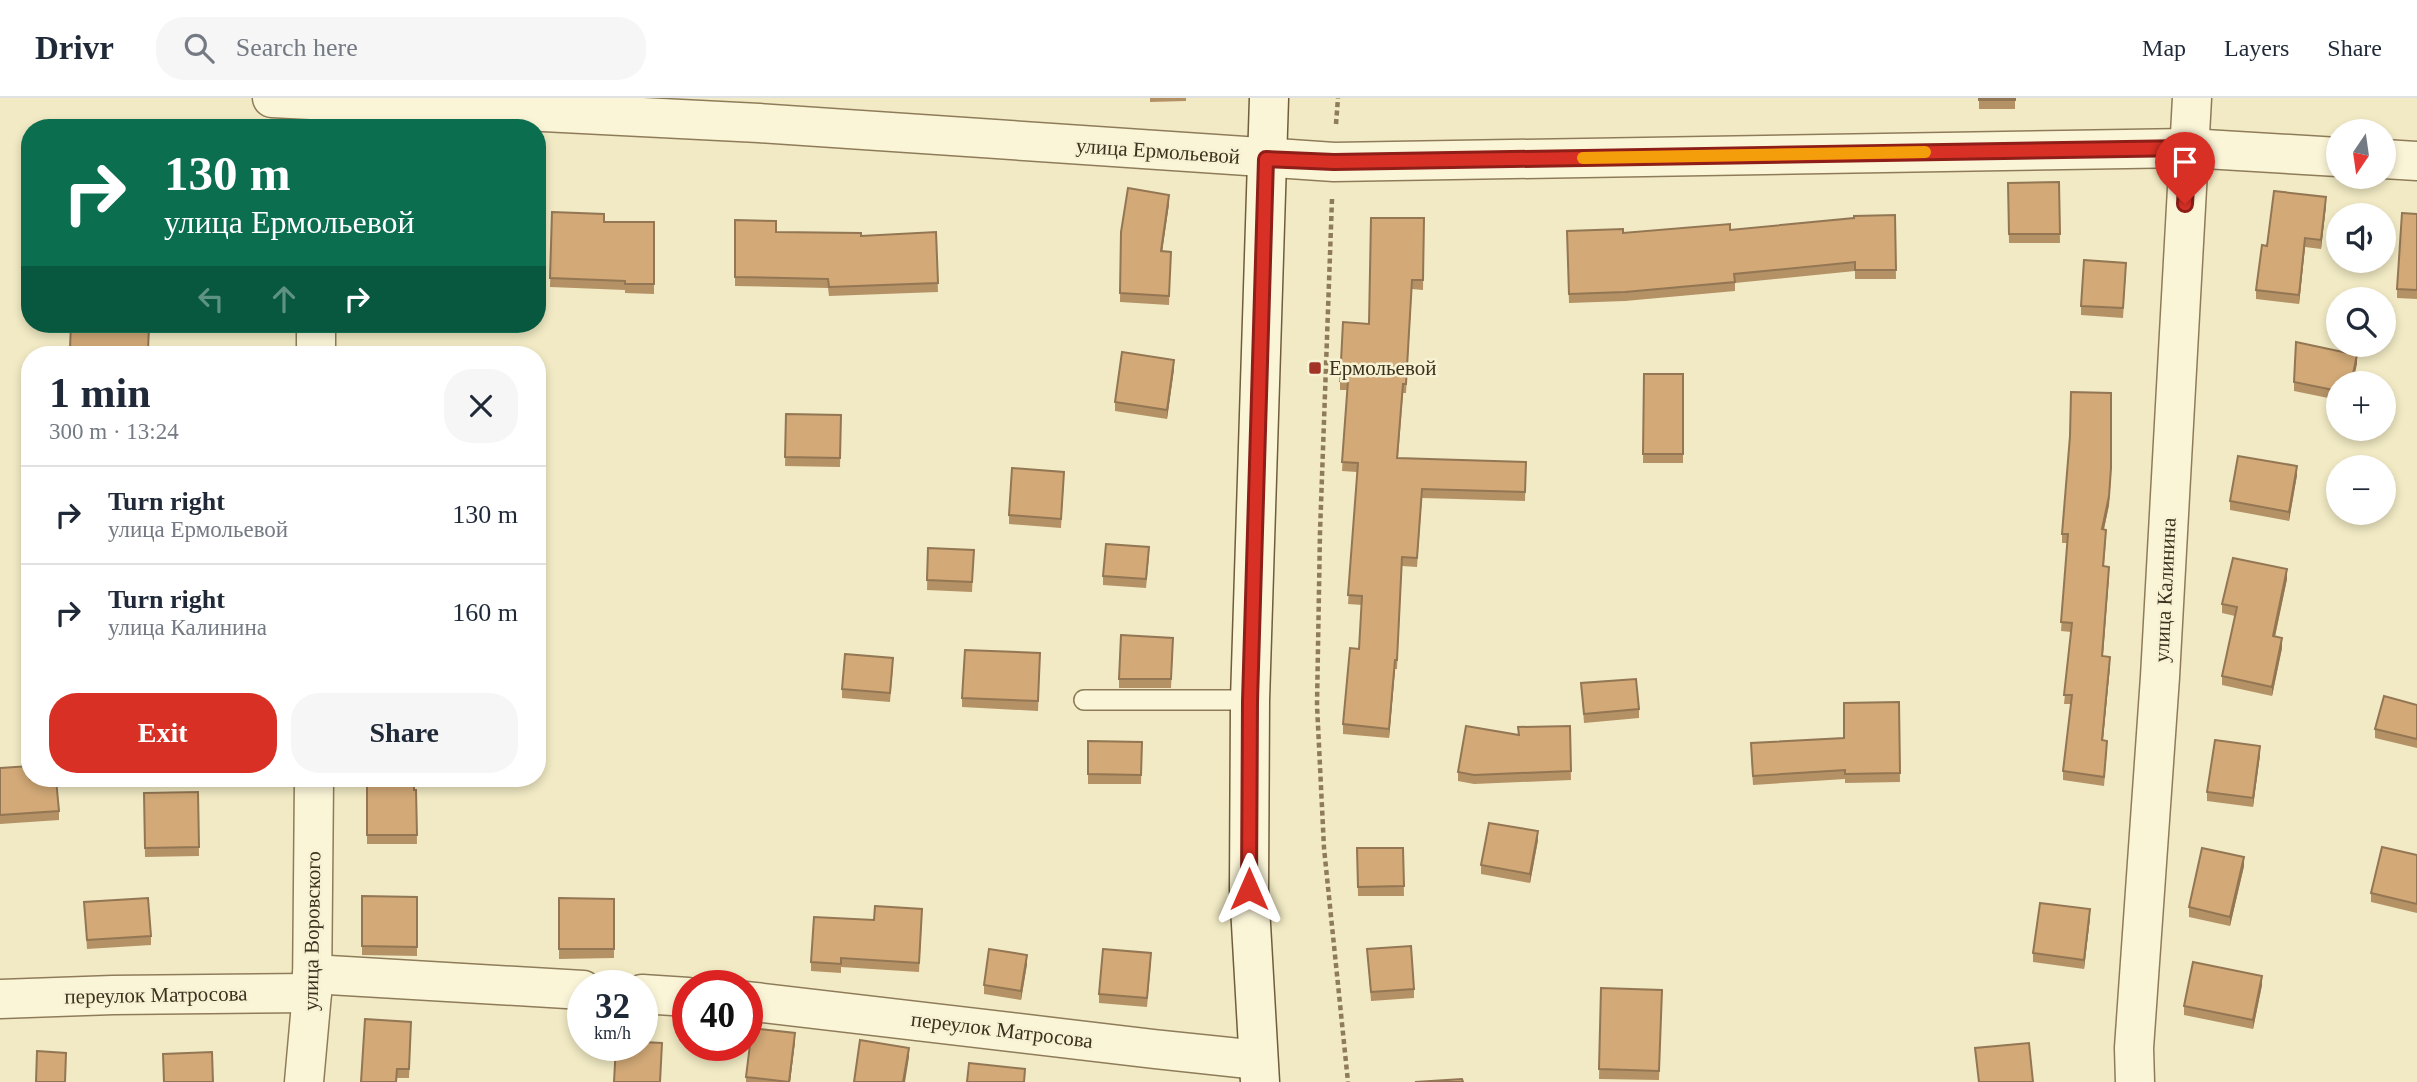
<!DOCTYPE html>
<meta charset="utf-8">
<style>
body{margin:0;font-family:Georgia,serif;background:#f6f6f7;color:#1f2937;height:100vh;display:flex;flex-direction:column;font-size:26px;white-space:nowrap}
*{box-sizing:border-box;margin:0}
p{font-size:23px;color:#747a83}
.icon{flex:none;width:38px;height:38px;fill:none;stroke:currentColor;stroke-width:2;stroke-linecap:round;stroke-linejoin:round}
.map{position:relative;flex:1;overflow:hidden}
.drawer{position:absolute;left:21px;top:248px;width:525px;height:441px;display:flex;flex-direction:column;background:#fff;border-radius:28px;box-shadow:0 4px 10px #0003}
.drawer>*{flex:none}
.hud{position:absolute;left:21px;top:21px;width:525px;height:214px;border-radius:28px;box-shadow:0 4px 10px #0003;background:#0b6e4f;color:#fff;overflow:hidden}
.needle{width:46px;rotate:193deg}
.tools{position:absolute;left:2326px;top:21px;display:grid;gap:14px}
.tools a{display:grid;place-items:center;width:70px;height:70px;border-radius:50%;background:#fff;box-shadow:0 4px 10px #0003;font-size:35px}
.speed{position:absolute;left:567px;top:872px;display:flex;gap:14px;font-size:35px;font-weight:700;text-align:center}
.speed>*{display:grid;place-content:center;width:91px;height:91px;border-radius:50%;background:#fff;box-shadow:0 4px 10px #0003;line-height:1}
.speed small{font-size:18px;font-weight:400}
.speed .limit{border:10px solid #d22;background:#fff;color:#111}
.pin{position:absolute;display:grid;place-items:center;width:60px;height:60px;color:#fff;margin:-72px -30px;border-radius:50% 50% 50% 0;rotate:-45deg;box-shadow:0 0 7px #0007}
.pin .icon{rotate:45deg}
.me{position:absolute;width:77px;margin:-38px;rotate:0deg;stroke-linejoin:round;filter:drop-shadow(0 0 5px #0008)}
.turn{display:flex;align-items:center;gap:24px;height:147px;padding:0 28px;font-size:32px}
.turn .icon{width:91px;height:91px;stroke-width:2.5}
.turn b{display:block;font-size:49px;line-height:60px}
.lanes{display:flex;align-items:center;height:66px;padding:0 28px;background:#0003;justify-content:center;gap:35px;direction:ltr}
.lanes .off{opacity:.35}
.round{display:grid;place-items:center;flex:none;width:74px;height:74px;border-radius:28px;background:#f6f6f7}
.overview{display:flex;align-items:center;justify-content:space-between;height:119px;padding:0 28px}
h1{font-size:42px;font-weight:800;line-height:52px}
.primary-button{display:flex;gap:14px;margin-top:auto;padding:14px 28px}
.primary-button a{flex:1;height:80px;border-radius:28px;background:#d93025;color:#fff;font-size:28px;font-weight:800;line-height:80px;text-align:center}
.primary-button a+a{background:#f6f6f7;color:#1f2937}
ul{padding:0;list-style:none}
li{display:flex;align-items:center;gap:21px;height:98px;padding:0 28px;border-top:2px solid #e0e1e3}
li div{flex:1}
li b{display:block;font-size:26px}
li em{font-style:normal}
header{display:flex;align-items:center;gap:42px;box-sizing:border-box;height:98px;padding:0 35px;background:#fff;border-bottom:2px solid #e0e1e3}
header strong{font-size:33px}
nav{display:flex;gap:38px;margin-inline-start:auto;font-size:24px}
.search{width:490px;height:63px;background:#f6f6f7;display:flex;align-items:center;gap:18px;box-sizing:border-box;padding:0 24px;border-radius:28px;color:#747a83;font-size:26px}
.map>svg:first-child{display:block}
</style>
<header>
<strong>Drivr</strong>
<div class="search"><svg class="icon" aria-label="search" viewBox="0 0 24 24"><circle cx="10" cy="10" r="6"/><path d="M15 15l6 6"/></svg>Search here</div>
<nav><a>Map</a><a>Layers</a><a>Share</a></nav>
</header>
<div class="map">
<svg width="2417" height="984" viewBox="0 0 2417 984">
<rect width="100%" height="100%" fill="#f1eac4"/>
<g fill="none" stroke-linecap="round" stroke-linejoin="round">
<defs>
<path id="lane" d="M 1084,602 L 1250,602"/>
<g id="street">
<path d="M 272,0 L 759,25 L 1334,64 L 2188,50 L 2338,59"/>
<path d="M 2384,61 L 2417,63"/>
<path d="M 316,257 L 316,226"/>
<path d="M 312,876 L 583,892"/>
<path d="M 642,896 L 688,899"/>
<path d="M 0,901 L 113,897 L 312,895"/>
<path d="M 747,903 L 1154,951 L 1258,962"/>
<path d="M 304,984 L 312,895 L 314,681"/>
<path d="M 2135,984 L 2134,950 L 2160,579 L 2192,0"/>
</g>
<path id="secondary" d="M 1260,984 L 1249,791 L 1250,602 L 1269,0"/>
</defs>
<use href="#lane" stroke="#8e7c59" stroke-width="22"/>
<use href="#street" stroke="#8e7c59" stroke-width="41"/>
<use href="#secondary" stroke="#6f5d3c" stroke-width="41"/>
<g stroke="#8e7c59" stroke-width="4.5" stroke-dasharray="5 3.5" stroke-linecap="butt">
<path d="M 1336,26 L 1338,0"/>
<path d="M 1332,101 L 1320,434 L 1317,607 L 1324,750 L 1348,984"/>
</g>
<use href="#lane" stroke="#fbf5d8" stroke-width="19"/>
<use href="#street" stroke="#fbf5d8" stroke-width="38"/>
<use href="#secondary" stroke="#fbf5d8" stroke-width="38"/>
</g>
<g fill="#b59166">
<path d="M 1150,0 L 1186,0 L 1186,3 L 1150,4 Z"/>
<rect x="1979" y="0" width="36" height="11"/>
<path d="M 2059,84 L 2060,145 L 2009,145 L 2008,85 Z"/>
<path d="M 1169,106 L 1162,153 L 1171,154 L 1169,207 L 1120,204 L 1121,134 Z"/>
<path d="M 2326,108 L 2321,151 L 2305,149 L 2299,206 L 2256,201 L 2256,192 L 2267,148 Z"/>
<path d="M 552,114 L 604,124 L 654,124 L 654,196 L 625,195 L 625,192 L 550,189 Z"/>
<path d="M 2417,116 L 2417,201 L 2397,200 L 2397,191 Z"/>
<path d="M 1895,117 L 1896,181 L 1855,181 L 1855,173 L 1735,185 L 1735,193 L 1625,203 L 1569,205 L 1567,133 L 1623,135 L 1730,132 Z"/>
<path d="M 1424,120 L 1423,192 L 1412,191 L 1406,295 L 1403,295 L 1398,360 L 1526,364 L 1525,403 L 1422,400 L 1417,469 L 1402,468 L 1397,571 L 1395,571 L 1389,640 L 1343,636 L 1343,626 L 1359,551 L 1362,507 L 1348,506 L 1357,374 L 1342,373 L 1347,292 L 1340,292 L 1340,283 Z"/>
<path d="M 735,122 L 776,134 L 861,138 L 936,134 L 938,194 L 829,198 L 828,190 L 735,188 Z"/>
<path d="M 2126,174 L 2123,220 L 2081,217 L 2081,208 Z"/>
<path d="M 150,226 L 148,257 L 70,257 L 70,250 Z"/>
<path d="M 2357,266 L 2338,285 L 2338,302 L 2294,293 L 2294,284 Z"/>
<path d="M 1174,271 L 1167,321 L 1115,313 L 1115,304 Z"/>
<path d="M 1644,276 L 1683,276 L 1683,365 L 1643,365 Z"/>
<path d="M 786,316 L 841,317 L 840,369 L 785,368 Z"/>
<path d="M 2297,377 L 2289,423 L 2230,412 L 2230,403 Z"/>
<path d="M 2111,379 L 2109,407 L 2104,431 L 2106,441 L 2104,468 L 2109,478 L 2103,558 L 2110,568 L 2103,642 L 2107,652 L 2104,688 L 2063,682 L 2063,673 L 2071,606 L 2064,606 L 2071,534 L 2061,533 L 2067,445 L 2062,445 L 2062,436 Z"/>
<path d="M 1064,383 L 1061,430 L 1009,426 L 1009,417 Z"/>
<path d="M 928,450 L 974,452 L 972,494 L 927,492 Z"/>
<path d="M 1149,458 L 1146,490 L 1103,487 L 1103,478 Z"/>
<path d="M 2287,481 L 2275,539 L 2282,550 L 2272,598 L 2222,587 L 2222,578 L 2235,518 L 2222,515 L 2222,506 Z"/>
<path d="M 1173,549 L 1171,590 L 1119,590 L 1119,581 Z"/>
<path d="M 1040,555 L 1038,613 L 962,609 L 962,600 Z"/>
<path d="M 893,569 L 890,604 L 842,600 L 842,591 Z"/>
<path d="M 1581,585 L 1639,611 L 1639,620 L 1584,625 Z"/>
<path d="M 1899,604 L 1900,684 L 1845,685 L 1845,681 L 1753,687 L 1751,654 L 1844,640 Z"/>
<path d="M 2417,607 L 2417,650 L 2375,640 L 2375,631 Z"/>
<path d="M 1570,628 L 1571,682 L 1474,686 L 1458,683 L 1458,674 L 1519,637 Z"/>
<path d="M 1088,643 L 1142,644 L 1141,686 L 1088,686 Z"/>
<path d="M 2260,657 L 2253,709 L 2207,703 L 2207,694 Z"/>
<path d="M 0,670 L 59,713 L 59,722 L 0,726 Z"/>
<path d="M 367,681 L 416,692 L 417,746 L 367,746 Z"/>
<path d="M 198,694 L 199,758 L 145,759 L 144,695 Z"/>
<path d="M 1538,742 L 1530,785 L 1481,776 L 1481,767 Z"/>
<path d="M 1357,750 L 1403,750 L 1404,798 L 1358,798 Z"/>
<path d="M 2417,757 L 2417,815 L 2371,804 L 2371,795 Z"/>
<path d="M 2244,768 L 2230,828 L 2189,819 L 2189,809 Z"/>
<path d="M 362,798 L 417,799 L 417,858 L 362,857 Z"/>
<path d="M 559,800 L 614,801 L 614,860 L 559,861 Z"/>
<path d="M 84,804 L 151,838 L 151,847 L 87,851 Z"/>
<path d="M 2090,820 L 2084,871 L 2033,864 L 2033,855 Z"/>
<path d="M 922,821 L 919,874 L 841,869 L 841,875 L 811,873 L 811,864 L 874,822 Z"/>
<path d="M 1367,851 L 1414,891 L 1414,900 L 1371,903 Z"/>
<path d="M 1151,864 L 1147,909 L 1099,905 L 1099,896 Z"/>
<path d="M 1027,866 L 1021,902 L 984,896 L 984,887 Z"/>
<path d="M 2262,887 L 2253,931 L 2184,917 L 2184,908 Z"/>
<path d="M 1601,890 L 1662,892 L 1659,982 L 1599,981 Z"/>
<path d="M 411,933 L 409,980 L 397,980 L 397,984 L 361,984 Z"/>
<path d="M 795,944 L 790,984 L 746,984 L 746,979 Z"/>
</g>
<g fill="#937653">
<path d="M 1169,97 L 1169,106 L 1161,162 L 1161,153 Z"/>
<path d="M 2326,99 L 2326,108 L 2321,151 L 2321,142 Z"/>
<path d="M 2305,140 L 2305,149 L 2299,206 L 2299,197 Z"/>
<path d="M 2357,257 L 2357,266 L 2353,285 L 2351,285 Z"/>
<path d="M 1174,262 L 1174,271 L 1167,321 L 1167,312 Z"/>
<path d="M 2297,368 L 2297,377 L 2289,423 L 2289,414 Z"/>
<path d="M 2111,370 L 2109,407 L 2102,440 L 2102,431 Z"/>
<path d="M 2109,469 L 2109,478 L 2102,567 L 2102,558 Z"/>
<path d="M 2287,471 L 2287,481 L 2273,547 L 2273,538 Z"/>
<path d="M 2282,540 L 2282,550 L 2272,598 L 2272,589 Z"/>
<path d="M 2110,559 L 2110,568 L 2102,651 L 2102,642 Z"/>
<path d="M 1395,562 L 1395,571 L 1389,640 L 1389,631 Z"/>
<path d="M 2260,648 L 2260,657 L 2253,709 L 2253,700 Z"/>
<path d="M 1538,733 L 1538,742 L 1530,785 L 1530,776 Z"/>
<path d="M 2244,759 L 2244,768 L 2230,828 L 2230,819 Z"/>
<path d="M 2090,811 L 2090,820 L 2084,871 L 2084,862 Z"/>
<path d="M 1027,857 L 1027,866 L 1021,902 L 1021,893 Z"/>
<path d="M 2262,878 L 2262,887 L 2253,931 L 2253,922 Z"/>
<path d="M 795,935 L 795,944 L 790,984 L 789,984 Z"/>
<path d="M 909,950 L 909,959 L 905,984 L 903,984 Z"/>
</g>
<g fill="#d2a977" stroke="#937653" stroke-width="2">
<rect x="1979" y="0" width="36" height="2"/>
<path d="M 2059,84 L 2060,136 L 2009,136 L 2008,85 Z"/>
<path d="M 1128,90 L 1169,97 L 1161,153 L 1171,154 L 1169,198 L 1120,195 L 1121,134 Z"/>
<path d="M 2274,93 L 2326,99 L 2321,142 L 2305,140 L 2299,197 L 2256,192 L 2262,147 L 2267,148 Z"/>
<path d="M 552,114 L 604,116 L 604,124 L 654,124 L 654,186 L 625,186 L 625,183 L 550,180 Z"/>
<path d="M 2402,115 L 2417,116 L 2417,192 L 2397,191 Z"/>
<path d="M 1895,117 L 1896,172 L 1855,172 L 1855,164 L 1734,176 L 1735,184 L 1625,194 L 1569,196 L 1567,133 L 1623,131 L 1623,135 L 1730,126 L 1730,132 L 1854,120 L 1854,118 Z"/>
<path d="M 1371,120 L 1424,120 L 1423,182 L 1412,182 L 1406,286 L 1403,286 L 1397,360 L 1526,364 L 1525,394 L 1422,391 L 1417,460 L 1402,459 L 1397,562 L 1395,562 L 1389,631 L 1343,626 L 1350,550 L 1359,551 L 1362,498 L 1348,497 L 1358,365 L 1342,364 L 1348,283 L 1340,283 L 1343,224 L 1369,226 Z"/>
<path d="M 735,122 L 776,123 L 776,134 L 861,135 L 861,138 L 936,134 L 938,185 L 829,189 L 828,181 L 735,179 Z"/>
<path d="M 2084,162 L 2126,165 L 2123,210 L 2081,208 Z"/>
<path d="M 71,226 L 149,226 L 148,253 L 70,250 Z"/>
<path d="M 2296,244 L 2357,257 L 2351,285 L 2338,285 L 2338,293 L 2294,284 Z"/>
<path d="M 1122,254 L 1174,262 L 1167,312 L 1115,304 Z"/>
<path d="M 1644,276 L 1683,276 L 1683,356 L 1643,356 Z"/>
<path d="M 2071,294 L 2111,295 L 2111,370 L 2109,398 L 2102,431 L 2106,432 L 2103,468 L 2109,469 L 2102,558 L 2110,559 L 2102,642 L 2107,643 L 2104,679 L 2063,673 L 2072,597 L 2064,597 L 2072,525 L 2061,524 L 2068,436 L 2062,436 L 2070,338 Z"/>
<path d="M 786,316 L 841,317 L 840,360 L 785,359 Z"/>
<path d="M 2238,358 L 2297,368 L 2289,414 L 2230,403 Z"/>
<path d="M 1012,370 L 1064,374 L 1061,421 L 1009,417 Z"/>
<path d="M 1106,446 L 1149,449 L 1146,481 L 1103,478 Z"/>
<path d="M 928,450 L 974,452 L 972,484 L 927,482 Z"/>
<path d="M 2233,460 L 2287,471 L 2273,538 L 2282,540 L 2272,589 L 2222,578 L 2237,509 L 2222,506 Z"/>
<path d="M 1121,537 L 1173,540 L 1171,581 L 1119,581 Z"/>
<path d="M 965,552 L 1040,555 L 1038,603 L 962,600 Z"/>
<path d="M 845,556 L 893,560 L 890,595 L 842,591 Z"/>
<path d="M 1636,581 L 1639,611 L 1584,616 L 1581,585 Z"/>
<path d="M 2384,598 L 2417,607 L 2417,641 L 2375,631 Z"/>
<path d="M 1899,604 L 1900,675 L 1845,676 L 1845,672 L 1753,678 L 1751,645 L 1844,640 L 1844,605 Z"/>
<path d="M 1466,628 L 1519,637 L 1518,629 L 1570,628 L 1571,673 L 1474,677 L 1458,674 Z"/>
<path d="M 2215,642 L 2260,648 L 2253,700 L 2207,694 Z"/>
<path d="M 1088,643 L 1142,644 L 1141,677 L 1088,676 Z"/>
<path d="M 30,668 L 30,681 L 56,681 L 59,713 L 0,717 L 0,670 Z"/>
<path d="M 367,681 L 414,681 L 414,692 L 416,692 L 417,737 L 367,737 Z"/>
<path d="M 198,694 L 199,749 L 145,750 L 144,695 Z"/>
<path d="M 1489,725 L 1538,733 L 1530,776 L 1481,767 Z"/>
<path d="M 2382,749 L 2417,757 L 2417,806 L 2371,795 Z"/>
<path d="M 1357,750 L 1403,750 L 1404,788 L 1358,789 Z"/>
<path d="M 2202,750 L 2244,759 L 2230,819 L 2189,809 Z"/>
<path d="M 362,798 L 417,799 L 417,849 L 362,848 Z"/>
<path d="M 148,800 L 151,838 L 87,842 L 84,804 Z"/>
<path d="M 559,800 L 614,801 L 614,851 L 559,851 Z"/>
<path d="M 2040,805 L 2090,811 L 2084,862 L 2033,855 Z"/>
<path d="M 875,808 L 922,811 L 919,865 L 841,860 L 841,866 L 811,864 L 814,819 L 874,822 Z"/>
<path d="M 1411,848 L 1414,891 L 1371,894 L 1367,851 Z"/>
<path d="M 989,851 L 1027,857 L 1021,893 L 984,887 Z"/>
<path d="M 1103,851 L 1151,855 L 1147,900 L 1099,896 Z"/>
<path d="M 2193,864 L 2262,878 L 2253,922 L 2184,908 Z"/>
<path d="M 1601,890 L 1662,892 L 1659,973 L 1599,971 Z"/>
<path d="M 365,921 L 411,924 L 409,971 L 397,971 L 396,984 L 361,984 Z"/>
<path d="M 752,930 L 795,935 L 789,984 L 746,979 Z"/>
<path d="M 860,942 L 909,950 L 903,984 L 854,984 Z"/>
<path d="M 642,944 L 662,945 L 660,984 L 614,984 L 616,947 L 642,947 Z"/>
<path d="M 2029,945 L 2033,984 L 1979,984 L 1975,950 Z"/>
<path d="M 37,953 L 66,955 L 65,984 L 36,984 Z"/>
<path d="M 212,954 L 213,984 L 164,984 L 163,956 Z"/>
<path d="M 969,965 L 1025,971 L 1024,984 L 967,984 Z"/>
<path d="M 1462,981 L 1463,984 L 1415,984 Z"/>
</g>
<g fill="none" stroke-linecap="round" stroke-linejoin="round">
<defs>
<path id="route" d="M 1249,791 L 1250,603 L 1266,61 L 1334,64 L 2188,50 L 2185,106"/>
</defs>
<use href="#route" stroke="#8d1f18" stroke-width="18"/>
<use href="#route" stroke="#d93025" stroke-width="12"/>
<path stroke="#f59e0b" stroke-width="12" d="M 1583,60 L 1925,54"/>
</g>
<rect fill="#a13424" stroke="#f8f2d4" stroke-width="2.5" x="1308" y="263" width="14" height="14" rx="3.5"/>
<g text-anchor="middle" stroke-width="5" stroke-linejoin="round" paint-order="stroke">
<g font-size="21" fill="#3c311e" stroke="#f8f2d4">
<text transform="translate(1158 53) rotate(4)" y="7">улица Ермольевой</text>
<text transform="translate(2165 492) rotate(-87)" y="7">улица Калинина</text>
<text transform="translate(312 833) rotate(-89)" y="7">улица Воровского</text>
<text transform="translate(156 897) rotate(-1)" y="7">переулок Матросова</text>
<text transform="translate(1002 932) rotate(7)" y="7">переулок Матросова</text>
</g>
<g font-size="21" fill="#3c311e" stroke="#f8f2d4" text-anchor="start">
<text x="1329" y="277">Ермольевой</text>
</g>
</g>
</svg>
<div class="tools">
<a><svg class="needle" viewBox="-14 -14 28 28"><path d="M0-13l5 13h-10z" fill="#e53935"/><path d="M0 13l5-13h-10z" fill="#747a83"/></svg></a>
<a><svg class="icon" aria-label="sound" viewBox="0 0 24 24"><path d="M4 9h4l5-4v14l-5-4H4zM17 9q2 3 0 6"/></svg></a>
<a><svg class="icon" aria-label="search" viewBox="0 0 24 24"><circle cx="10" cy="10" r="6"/><path d="M15 15l6 6"/></svg></a>
<a>+</a>
<a>−</a>
</div>
<div class="speed"><div>32<small>km/h</small></div><div class="limit">40</div></div>
<div class="pin" style="left:2185px;top:106px;background:#d93025"><svg class="icon" aria-label="arrive" viewBox="0 0 24 24"><path d="M6 21V4h12l-3 4 3 4H6"/></svg></div>
<svg class="me" style="left:1249px;top:791px" viewBox="-20 -20 40 40"><path d="M0-17L14 15 0 8-14 15z" fill="#d93025" stroke="#fff" stroke-width="4"/></svg>
<div class="hud">
<div class="turn"><svg class="icon" aria-label="right" viewBox="0 0 24 24"><path d="M7 20v-9h11M14 6l5 5-5 5"/></svg><div><b>130 m</b>улица Ермольевой</div></div>
<div class="lanes"><svg class="icon off" aria-label="left" viewBox="0 0 24 24"><path d="M17 20v-9H6M10 6l-5 5 5 5"/></svg><svg class="icon off" aria-label="ahead" viewBox="0 0 24 24"><path d="M12 20V5M6 11l6-6 6 6"/></svg><svg class="icon" aria-label="right" viewBox="0 0 24 24"><path d="M7 20v-9h11M14 6l5 5-5 5"/></svg></div>
</div>
<section class="drawer">
<div class="overview"><div><h1>1 min</h1><p>300 m · 13:24</p></div><a class="round"><svg class="icon" aria-label="close" viewBox="0 0 24 24"><path d="M6 6l12 12M18 6L6 18"/></svg></a></div>
<ul>
<li><svg class="icon" aria-label="right" viewBox="0 0 24 24"><path d="M7 20v-9h11M14 6l5 5-5 5"/></svg><div><b>Turn right</b><p>улица Ермольевой</p></div><em>130 m</em></li>
<li><svg class="icon" aria-label="right" viewBox="0 0 24 24"><path d="M7 20v-9h11M14 6l5 5-5 5"/></svg><div><b>Turn right</b><p>улица Калинина</p></div><em>160 m</em></li>
</ul>
<div class="primary-button"><a>Exit</a><a>Share</a></div>
</section>
</div>
